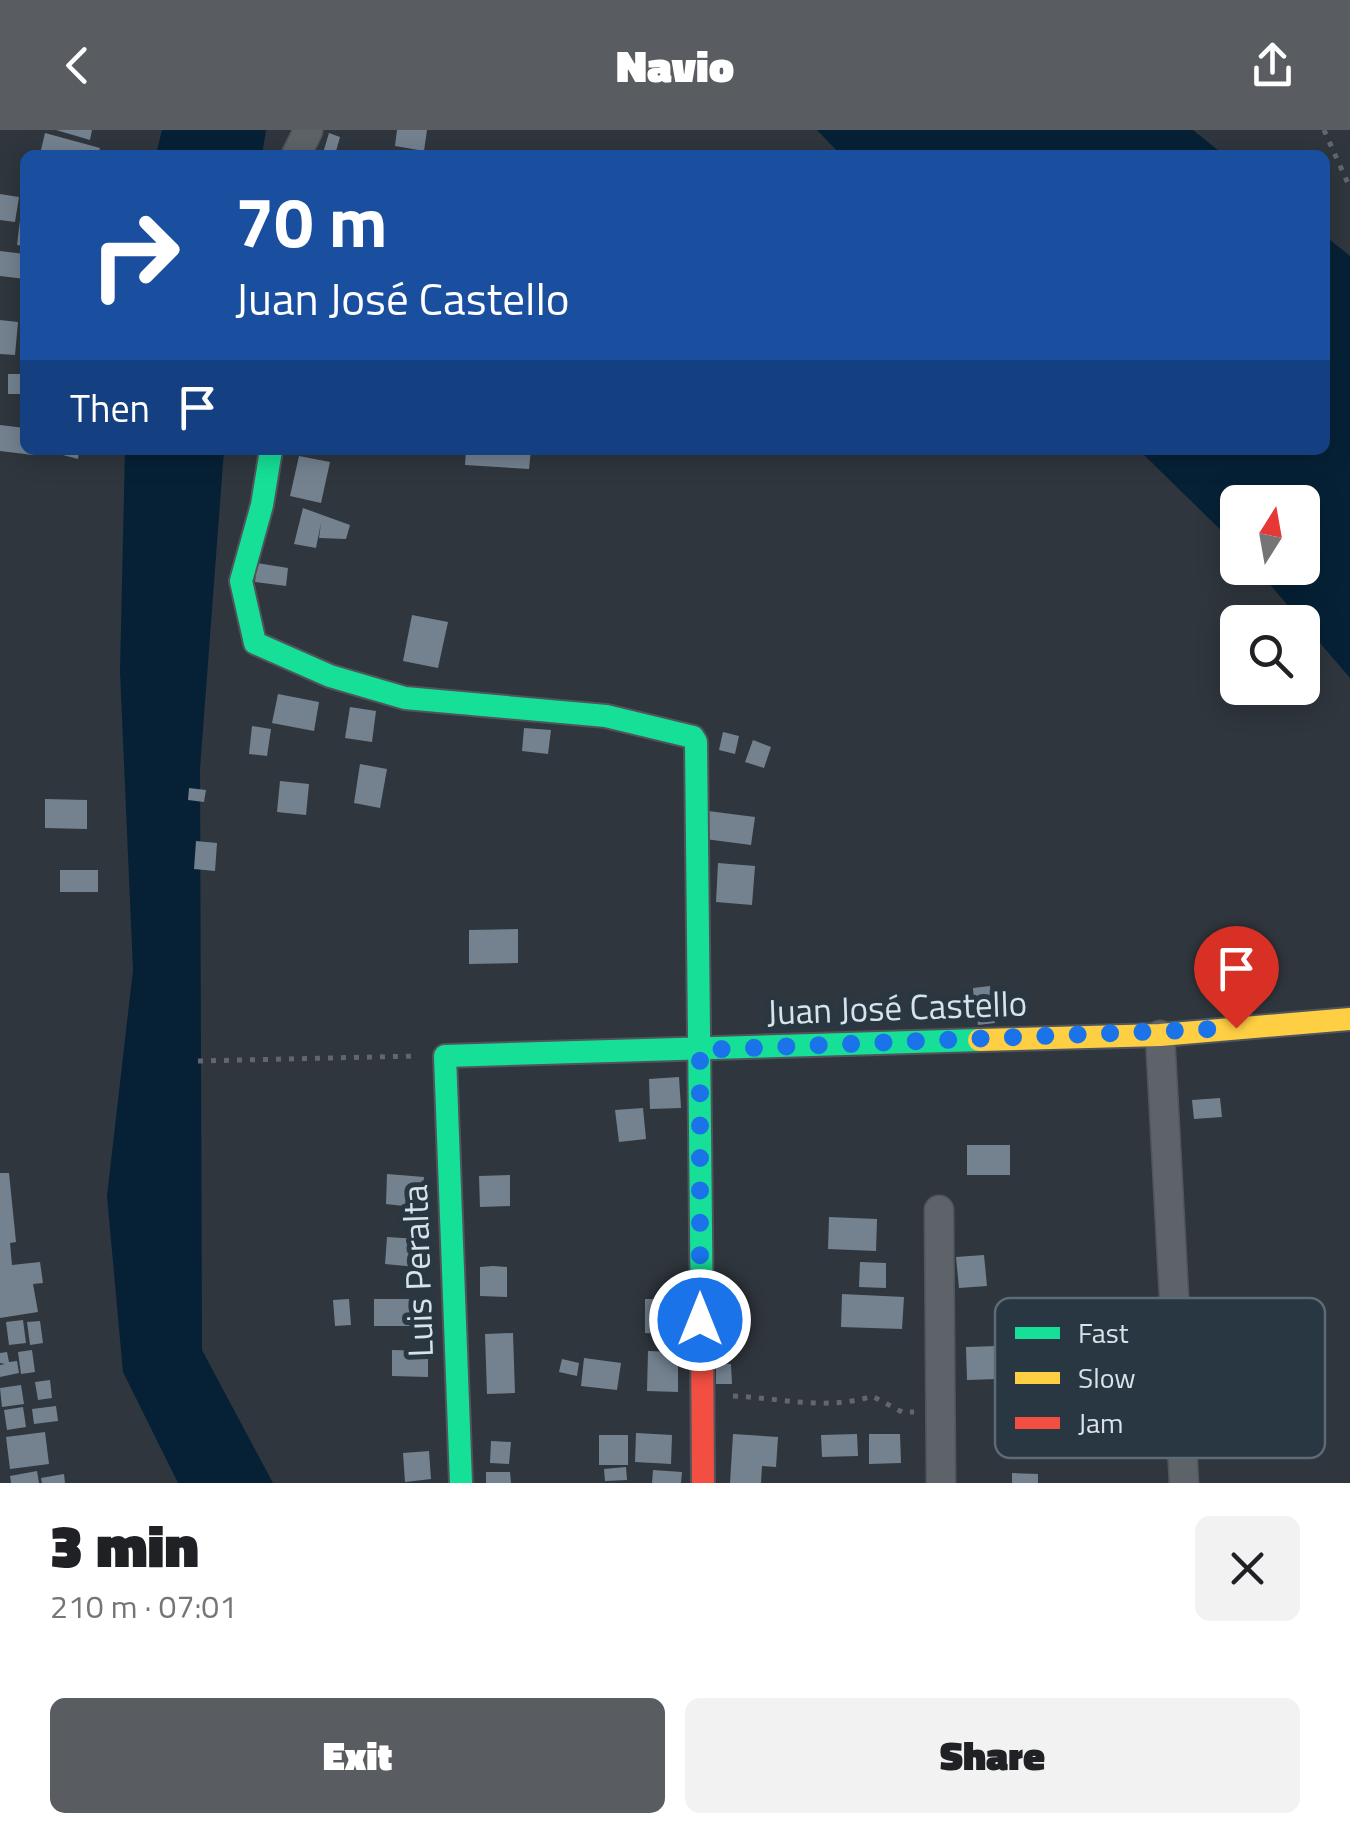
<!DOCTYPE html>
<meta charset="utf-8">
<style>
body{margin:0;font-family:"Titillium Web",sans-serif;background:#f2f2f2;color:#202124;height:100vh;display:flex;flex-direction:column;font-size:38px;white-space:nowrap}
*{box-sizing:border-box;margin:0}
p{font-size:32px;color:#757577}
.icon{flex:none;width:55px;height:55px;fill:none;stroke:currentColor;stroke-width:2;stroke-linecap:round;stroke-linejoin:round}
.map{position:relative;height:1353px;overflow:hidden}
.sheet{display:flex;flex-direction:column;background:#fff;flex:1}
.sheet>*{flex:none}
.top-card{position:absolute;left:20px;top:20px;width:1310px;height:305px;border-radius:15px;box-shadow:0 5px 25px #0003;background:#1a4fa0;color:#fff;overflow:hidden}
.needle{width:65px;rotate:11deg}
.buttons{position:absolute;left:1220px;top:355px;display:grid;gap:20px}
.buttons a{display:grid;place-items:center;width:100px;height:100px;border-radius:15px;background:#fff;box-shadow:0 5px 25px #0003;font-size:50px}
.pin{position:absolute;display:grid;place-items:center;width:85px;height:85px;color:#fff;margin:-102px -42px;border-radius:50% 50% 50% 0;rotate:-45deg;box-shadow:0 0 10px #0007}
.pin .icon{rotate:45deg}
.me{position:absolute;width:110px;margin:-55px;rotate:0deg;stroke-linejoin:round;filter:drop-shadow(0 0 8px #0008)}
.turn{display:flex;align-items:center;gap:35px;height:210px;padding:0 50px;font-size:45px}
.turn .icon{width:130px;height:130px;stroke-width:2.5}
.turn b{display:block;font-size:70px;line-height:85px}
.then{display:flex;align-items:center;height:95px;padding:0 50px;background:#0003;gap:20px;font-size:38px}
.round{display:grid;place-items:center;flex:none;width:105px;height:105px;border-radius:15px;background:#f2f2f2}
.headline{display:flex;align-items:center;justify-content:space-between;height:170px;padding:0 50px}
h1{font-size:60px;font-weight:800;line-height:75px}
.action{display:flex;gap:20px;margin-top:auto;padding:20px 50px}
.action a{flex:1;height:115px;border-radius:15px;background:#595d62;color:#fff;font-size:40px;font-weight:800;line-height:115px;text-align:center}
.action a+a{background:#f2f2f2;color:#202124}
header{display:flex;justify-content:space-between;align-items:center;height:130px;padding:0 50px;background:#595d62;color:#fff;font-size:45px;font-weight:800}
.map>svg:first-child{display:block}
</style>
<header><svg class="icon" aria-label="back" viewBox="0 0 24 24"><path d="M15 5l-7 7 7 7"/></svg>Navio<svg class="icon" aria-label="share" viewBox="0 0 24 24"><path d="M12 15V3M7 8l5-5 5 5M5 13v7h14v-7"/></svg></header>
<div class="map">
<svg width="1350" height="1353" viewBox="0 0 1350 1353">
<rect width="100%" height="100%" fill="#2f363d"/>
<g fill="#062136">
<path d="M 162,0 L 266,0 L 262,25 L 156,25 Z"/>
<path d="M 817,0 L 1193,0 L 1224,25 L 841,25 Z"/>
<path d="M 1325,106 L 1350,126 L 1350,548 L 1256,438 L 1302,438 L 1302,372 L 1238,372 L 1237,416 L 1139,320 L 1325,320 Z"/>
<path d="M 125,320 L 224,320 L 200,639 L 202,1220 L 273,1353 L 178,1353 L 123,1242 L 107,1066 L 133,840 L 120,541 Z"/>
</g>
<g fill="#748290">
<path d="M 56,0 L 92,0 L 90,10 Z"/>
<path d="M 397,0 L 427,0 L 424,21 L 395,16 Z"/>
<path d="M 45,3 L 100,18 L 98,25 L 40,24 Z"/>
<path d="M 329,3 L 340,7 L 335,25 L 323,23 Z"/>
<path d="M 0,64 L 19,67 L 15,92 L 0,90 Z"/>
<path d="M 21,82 L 25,83 L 25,116 L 17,115 Z"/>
<path d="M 0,121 L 25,124 L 25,149 L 0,146 Z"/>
<path d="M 0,190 L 18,192 L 15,225 L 0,224 Z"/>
<rect x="8" y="244" width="17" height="20"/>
<path d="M 0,295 L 25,298 L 25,320 L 34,320 L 33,325 L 0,321 Z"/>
<path d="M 44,320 L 79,320 L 78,329 Z"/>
<path d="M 466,320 L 531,320 L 529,339 L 465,335 Z"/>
<path d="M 299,326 L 330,332 L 321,373 L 290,366 Z"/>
<path d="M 303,378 L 350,395 L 346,409 L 319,408 L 321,393 L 316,418 L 294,414 Z"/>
<path d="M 257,433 L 288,438 L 286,456 L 255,452 Z"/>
<path d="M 412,485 L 448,492 L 438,538 L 403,531 Z"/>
<path d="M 278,564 L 319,572 L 314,601 L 272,593 Z"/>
<path d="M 350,577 L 376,581 L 372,612 L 345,608 Z"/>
<path d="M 252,596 L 271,599 L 267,626 L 249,624 Z"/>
<path d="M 524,598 L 551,600 L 548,624 L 522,621 Z"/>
<path d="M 723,602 L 739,606 L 735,624 L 719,620 Z"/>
<path d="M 753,610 L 771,617 L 764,638 L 745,632 Z"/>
<path d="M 360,634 L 387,639 L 380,678 L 354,673 Z"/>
<path d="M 280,651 L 309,654 L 306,685 L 277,682 Z"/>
<path d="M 189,658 L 206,660 L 204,672 L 188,670 Z"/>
<path d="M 45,669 L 87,670 L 87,699 L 45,698 Z"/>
<path d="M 708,681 L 755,687 L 751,715 L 705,709 Z"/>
<path d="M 196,711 L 217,713 L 215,741 L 194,739 Z"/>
<path d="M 718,733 L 755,736 L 752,775 L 716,772 Z"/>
<rect x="60" y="740" width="38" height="22"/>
<path d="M 518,799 L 518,833 L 469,834 L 469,800 Z"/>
<path d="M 990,856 L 991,870 L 974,872 L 973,858 Z"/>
<path d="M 1021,866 L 1022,878 L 1006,881 L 1004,869 Z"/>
<path d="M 994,873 L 995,893 L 978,895 L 976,874 Z"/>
<path d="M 679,947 L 681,978 L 650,979 L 649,949 Z"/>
<path d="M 1220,968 L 1222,987 L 1194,989 L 1192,970 Z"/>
<path d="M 643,978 L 646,1009 L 619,1012 L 615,980 Z"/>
<rect x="967" y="1015" width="43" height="30"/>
<path d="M 0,1043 L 9,1043 L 16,1112 L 10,1113 L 12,1135 L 40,1132 L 43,1153 L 33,1154 L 38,1182 L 0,1188 Z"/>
<path d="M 387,1044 L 424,1047 L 422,1078 L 386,1074 Z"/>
<path d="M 510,1045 L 510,1076 L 480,1077 L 479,1046 Z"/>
<path d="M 829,1087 L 877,1089 L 876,1121 L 828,1119 Z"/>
<path d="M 387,1107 L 418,1109 L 416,1137 L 385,1134 Z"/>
<path d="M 984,1125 L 987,1156 L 959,1158 L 956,1127 Z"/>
<path d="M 860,1132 L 886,1133 L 886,1158 L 859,1157 Z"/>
<path d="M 493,1136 L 507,1137 L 507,1167 L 480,1166 L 480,1137 Z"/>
<path d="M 842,1164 L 904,1167 L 902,1199 L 841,1197 Z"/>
<path d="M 349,1169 L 351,1195 L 335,1196 L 333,1170 Z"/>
<rect x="374" y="1169" width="52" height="27"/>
<path d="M 645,1169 L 678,1169 L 678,1204 L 645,1203 Z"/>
<path d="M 23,1190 L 26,1213 L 9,1215 L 6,1192 Z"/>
<path d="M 40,1191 L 43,1213 L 30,1215 L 27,1192 Z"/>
<path d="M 513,1203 L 515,1263 L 487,1264 L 485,1204 Z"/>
<path d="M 998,1216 L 998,1249 L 967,1250 L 966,1217 Z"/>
<path d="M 32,1220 L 35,1242 L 21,1244 L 18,1222 Z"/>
<path d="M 392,1220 L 428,1221 L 428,1247 L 392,1246 Z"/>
<path d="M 648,1221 L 678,1222 L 678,1262 L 647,1261 Z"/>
<path d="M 7,1222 L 9,1232 L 17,1231 L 19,1243 L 0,1247 L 0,1235 L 5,1234 L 0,1233 L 0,1223 Z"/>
<path d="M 584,1228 L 621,1233 L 617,1260 L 581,1256 Z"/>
<path d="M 562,1229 L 579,1233 L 577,1246 L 559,1242 Z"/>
<path d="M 716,1234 L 731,1234 L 732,1254 L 716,1254 Z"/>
<path d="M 50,1250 L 52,1268 L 38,1270 L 35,1252 Z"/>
<path d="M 21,1255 L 24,1274 L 2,1277 L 0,1258 Z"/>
<path d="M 56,1276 L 58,1291 L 34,1294 L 32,1279 Z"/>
<path d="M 23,1277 L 26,1297 L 7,1300 L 4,1280 Z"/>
<path d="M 45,1302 L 49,1334 L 10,1339 L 6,1307 Z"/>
<path d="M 636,1303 L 672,1305 L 671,1334 L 635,1332 Z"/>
<path d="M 733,1304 L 778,1307 L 776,1337 L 762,1336 L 761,1353 L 730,1353 Z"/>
<path d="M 857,1304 L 858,1326 L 822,1327 L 821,1305 Z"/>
<path d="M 869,1304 L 900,1304 L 901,1333 L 869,1334 Z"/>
<rect x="599" y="1305" width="29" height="30"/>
<path d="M 491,1311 L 511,1312 L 509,1334 L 490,1333 Z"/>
<path d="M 429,1321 L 431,1349 L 405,1352 L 403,1323 Z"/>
<path d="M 626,1337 L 627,1350 L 605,1351 L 604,1339 Z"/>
<path d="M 653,1340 L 682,1342 L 681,1353 L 652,1353 Z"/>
<path d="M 37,1341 L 39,1353 L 11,1353 L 10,1346 Z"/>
<path d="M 486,1342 L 510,1342 L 511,1353 L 486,1353 Z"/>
<path d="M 1012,1343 L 1038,1344 L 1038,1353 L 1012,1353 Z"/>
<path d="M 64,1344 L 65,1353 L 42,1353 L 41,1348 Z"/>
</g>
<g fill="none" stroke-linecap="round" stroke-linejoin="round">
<defs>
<g id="street">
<path d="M 296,25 L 308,1"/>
<path d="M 1160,905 L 1184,1353"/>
<path d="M 939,1080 L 941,1353"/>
</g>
<g id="fast">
<path d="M 271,320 L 262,375 L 241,451 L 255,513 L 330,546 L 405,568 L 606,586 L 693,607 L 696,612 L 702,1197"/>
<path d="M 461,1353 L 445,926 L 979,910"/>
</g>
<path id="slow" d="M 979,910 L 1160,905 L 1350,889"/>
<path id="jam" d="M 702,1197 L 703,1353"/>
</defs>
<use href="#street" stroke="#4f555b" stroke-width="31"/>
<use href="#fast" stroke="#4f555b" stroke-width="26"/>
<use href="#slow" stroke="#4f555b" stroke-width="26"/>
<use href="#jam" stroke="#4f555b" stroke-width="26"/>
<g stroke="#62676c" stroke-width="5" stroke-dasharray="5 8" stroke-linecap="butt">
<path d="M 1324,0 L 1350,58"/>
<path d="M 198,931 L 417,926"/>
<path d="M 733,1266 C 780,1268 828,1281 872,1266 L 902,1282 L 914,1282"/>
</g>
<use href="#street" stroke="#5d6368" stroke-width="28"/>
<use href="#fast" stroke="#16e098" stroke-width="22"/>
<use href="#slow" stroke="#ffcf43" stroke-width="22"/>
<use href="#jam" stroke="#f24e42" stroke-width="22"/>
</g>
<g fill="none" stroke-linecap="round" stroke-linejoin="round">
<path stroke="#1a73e8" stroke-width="18" stroke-dasharray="0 32.4" d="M 700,1190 L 700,920 L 1236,898"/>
</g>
<g text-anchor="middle" stroke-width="10" stroke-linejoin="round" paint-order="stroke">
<g font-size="35" fill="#d9e2e9" stroke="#293743">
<text transform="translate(897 878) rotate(-2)" y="12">Juan José Castello</text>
<text transform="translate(418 1141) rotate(-92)" y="12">Luis Peralta</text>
</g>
</g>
<rect x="995" y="1168" width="330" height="160" rx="15" fill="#293743" stroke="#5e6a75" stroke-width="2.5"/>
<rect x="1015" y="1197" width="45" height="12" fill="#16e098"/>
<rect x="1015" y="1242" width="45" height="12" fill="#ffcf43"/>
<rect x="1015" y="1287" width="45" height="12" fill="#f24e42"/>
<g font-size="28" fill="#d9e2e9">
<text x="1078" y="1213">Fast</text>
<text x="1078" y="1258">Slow</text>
<text x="1078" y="1303">Jam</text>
</g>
</svg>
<div class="buttons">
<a><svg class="needle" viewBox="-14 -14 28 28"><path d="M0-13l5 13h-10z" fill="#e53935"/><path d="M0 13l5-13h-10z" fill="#757577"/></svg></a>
<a><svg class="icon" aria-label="search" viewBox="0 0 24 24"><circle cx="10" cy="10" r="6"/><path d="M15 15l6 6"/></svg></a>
</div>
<div class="pin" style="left:1236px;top:898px;background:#d93025"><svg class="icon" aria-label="arrive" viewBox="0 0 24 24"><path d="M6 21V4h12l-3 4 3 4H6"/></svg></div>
<svg class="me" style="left:700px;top:1190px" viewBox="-20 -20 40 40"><circle r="17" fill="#1a73e8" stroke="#fff" stroke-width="3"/><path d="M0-11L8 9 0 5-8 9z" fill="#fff"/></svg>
<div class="top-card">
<div class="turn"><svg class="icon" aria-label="right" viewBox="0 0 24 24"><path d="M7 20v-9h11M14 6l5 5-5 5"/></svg><div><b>70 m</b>Juan José Castello</div></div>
<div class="then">Then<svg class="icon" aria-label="arrive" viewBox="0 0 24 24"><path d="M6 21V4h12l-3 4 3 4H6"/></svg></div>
</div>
</div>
<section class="sheet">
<div class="headline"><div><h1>3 min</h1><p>210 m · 07:01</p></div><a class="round"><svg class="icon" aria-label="close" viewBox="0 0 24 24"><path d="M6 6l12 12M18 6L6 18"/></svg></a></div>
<div class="action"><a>Exit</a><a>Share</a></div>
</section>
